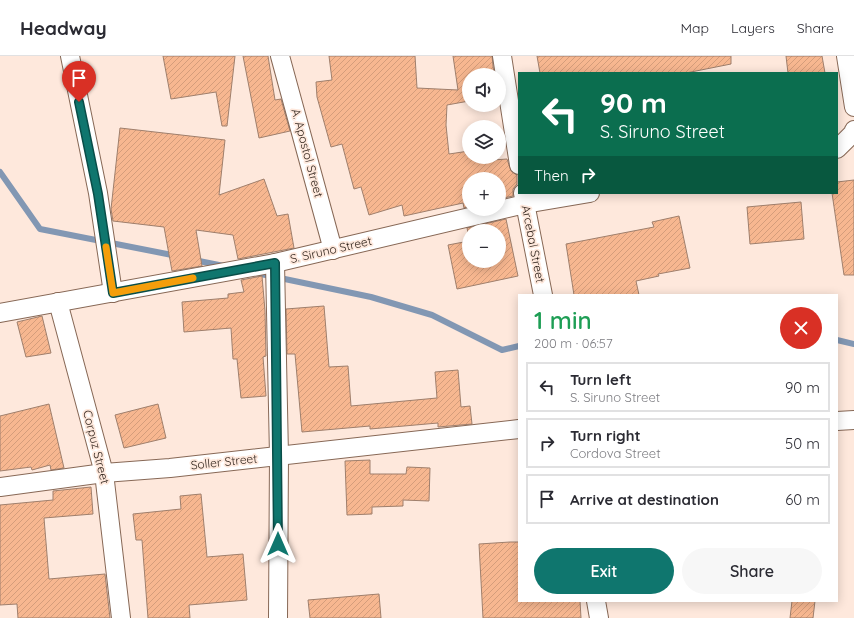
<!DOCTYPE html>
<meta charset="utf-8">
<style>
body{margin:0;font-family:Quicksand,sans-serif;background:#f7f7f7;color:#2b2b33;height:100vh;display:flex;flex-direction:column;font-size:15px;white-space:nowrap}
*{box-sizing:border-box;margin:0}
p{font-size:13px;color:#7c7c81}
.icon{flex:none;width:22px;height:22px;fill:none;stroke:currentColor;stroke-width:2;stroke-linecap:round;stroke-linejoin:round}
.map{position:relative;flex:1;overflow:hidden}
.panel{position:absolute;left:518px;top:238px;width:320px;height:308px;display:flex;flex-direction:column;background:#fff;border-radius:0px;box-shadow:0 2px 10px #0003}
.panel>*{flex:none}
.hud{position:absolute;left:518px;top:16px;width:320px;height:122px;border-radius:0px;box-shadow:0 2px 10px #0003;background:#0b6e4f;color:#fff;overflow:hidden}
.controls{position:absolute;left:462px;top:12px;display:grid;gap:8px}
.controls a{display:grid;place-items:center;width:44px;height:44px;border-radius:50%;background:#fff;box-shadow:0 2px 10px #0003;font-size:20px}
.pin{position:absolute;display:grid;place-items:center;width:34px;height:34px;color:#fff;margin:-41px -17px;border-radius:50% 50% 50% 0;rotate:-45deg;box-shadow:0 0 4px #0007}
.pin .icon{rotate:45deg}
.me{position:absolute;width:44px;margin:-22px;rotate:0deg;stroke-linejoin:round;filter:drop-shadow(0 0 3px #0008)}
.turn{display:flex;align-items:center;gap:14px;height:84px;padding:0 16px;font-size:18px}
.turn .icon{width:52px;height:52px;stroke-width:2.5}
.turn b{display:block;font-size:28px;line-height:34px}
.then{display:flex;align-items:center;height:38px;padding:0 16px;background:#0003;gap:8px;font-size:15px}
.round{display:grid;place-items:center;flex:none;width:42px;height:42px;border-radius:21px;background:#f7f7f7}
.summary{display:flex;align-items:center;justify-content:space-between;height:68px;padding:0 16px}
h1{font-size:24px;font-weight:600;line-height:30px;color:#1e9e55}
.button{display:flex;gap:8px;margin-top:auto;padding:8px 16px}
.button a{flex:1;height:46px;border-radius:24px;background:#0f766e;color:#fff;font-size:16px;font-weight:600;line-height:46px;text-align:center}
.button a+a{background:#f7f7f7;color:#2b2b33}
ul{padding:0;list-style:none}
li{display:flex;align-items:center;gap:12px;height:50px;margin:0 8px 6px;padding:0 8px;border:2px solid #e1e1e2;border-radius:0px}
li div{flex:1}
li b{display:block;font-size:15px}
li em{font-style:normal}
header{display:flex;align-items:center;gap:24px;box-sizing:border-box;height:56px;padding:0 20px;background:#fff;border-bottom:1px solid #e1e1e2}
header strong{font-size:19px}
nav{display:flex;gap:22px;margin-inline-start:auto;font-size:14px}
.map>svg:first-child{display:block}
</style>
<header>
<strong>Headway</strong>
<nav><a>Map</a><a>Layers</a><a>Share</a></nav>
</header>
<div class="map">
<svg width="854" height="562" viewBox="0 0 854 562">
<defs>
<pattern id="building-hatch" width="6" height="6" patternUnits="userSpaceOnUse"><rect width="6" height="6" fill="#f7b790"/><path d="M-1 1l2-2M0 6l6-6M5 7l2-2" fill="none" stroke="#d49d7b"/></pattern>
</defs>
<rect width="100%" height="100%" fill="#fee8dc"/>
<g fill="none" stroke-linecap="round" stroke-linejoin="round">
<g stroke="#8297b3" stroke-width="6">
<path d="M 0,116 L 40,173 L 177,200"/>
<path d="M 194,204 L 224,210"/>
<path d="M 256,217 L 371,241 L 432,259 L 502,294 L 519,290"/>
<path d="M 837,284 L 854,288"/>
</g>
</g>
<g fill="url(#building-hatch)" stroke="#9f7f6c">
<path d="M 163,0 L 235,0 L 227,70 L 222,70 L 216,36 L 171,43 Z"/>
<path d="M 243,0 L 268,0 L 275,44 L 281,43 L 290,75 L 259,82 Z"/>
<path d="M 329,0 L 415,0 L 417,32 L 458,34 L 453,0 L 492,0 L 494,19 L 469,19 L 469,45 L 447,49 L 446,69 L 449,98 L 469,95 L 469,101 L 493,101 L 493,104 L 507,103 L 511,115 L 517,119 L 517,128 L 513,133 L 513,140 L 499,143 L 499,123 L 469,123 L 469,150 L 464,152 L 463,147 L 404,160 L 402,149 L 369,159 L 361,131 L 354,133 L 342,88 L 331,91 L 317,41 L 316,26 L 332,24 Z"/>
<path d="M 537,0 L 731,0 L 731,8 L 686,17 L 540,17 Z"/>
<path d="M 786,0 L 822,0 L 825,17 L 788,17 Z"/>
<path d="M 120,72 L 225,84 L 219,139 L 264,123 L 277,160 L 288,158 L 294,192 L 238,203 L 233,179 L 196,174 L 202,210 L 172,215 L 164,171 L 113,165 L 111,153 Z"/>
<path d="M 854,124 L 854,219 L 844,219 L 832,137 L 837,137 L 837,126 Z"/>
<path d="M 801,146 L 804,183 L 750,188 L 747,151 Z"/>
<path d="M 679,160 L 690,212 L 658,218 L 659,220 L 636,225 L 639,239 L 574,239 L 566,188 L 654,171 L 652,166 Z"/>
<path d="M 506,163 L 518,220 L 457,233 L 448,189 L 469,185 L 469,205 L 499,205 L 499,175 L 469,175 L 469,182 L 467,172 Z"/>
<path d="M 262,220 L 265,255 L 266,300 L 263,301 L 266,340 L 241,342 L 237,303 L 233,303 L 231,272 L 184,276 L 182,246 L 228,242 L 228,238 L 244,236 L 241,224 Z"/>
<path d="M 324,250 L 329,311 L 348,310 L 351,350 L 437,342 L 435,316 L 458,314 L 461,351 L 470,350 L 472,368 L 438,371 L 438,367 L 370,373 L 370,370 L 302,376 L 295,298 L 287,298 L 286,253 Z"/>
<path d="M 42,260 L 51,297 L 26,301 L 17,266 Z"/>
<path d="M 49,348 L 64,412 L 51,414 L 50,409 L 32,414 L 31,411 L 0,415 L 0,360 Z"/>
<path d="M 158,348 L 166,382 L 124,392 L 115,359 Z"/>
<path d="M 370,404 L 370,418 L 406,418 L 407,411 L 430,412 L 429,445 L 403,444 L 403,450 L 372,451 L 372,458 L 347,459 L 345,405 Z"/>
<path d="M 91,431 L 93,458 L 44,462 L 49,523 L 105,518 L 110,562 L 18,562 L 17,548 L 0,549 L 0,449 L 53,444 L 53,435 Z"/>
<path d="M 201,438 L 207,501 L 243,498 L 247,544 L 189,549 L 190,562 L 148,562 L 142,484 L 136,484 L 133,458 L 181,453 L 180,440 Z"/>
<path d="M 510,486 L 519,486 L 519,545 L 580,545 L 581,562 L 483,562 L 479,488 Z"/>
<path d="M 379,538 L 381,562 L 310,562 L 308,544 Z"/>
<path d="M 792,545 L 815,545 L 813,562 L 790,562 Z"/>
</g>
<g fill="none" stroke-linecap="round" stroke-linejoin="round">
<defs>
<g id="minor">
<path d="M 70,0 L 98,137 L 113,237"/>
<path d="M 280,0 L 333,194"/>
<path d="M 502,0 L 519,109"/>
<path d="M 846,0 L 854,51"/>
<path d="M 837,93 L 853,77 L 854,74"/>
<path d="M 523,137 L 543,239"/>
<path d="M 275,207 L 279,400 L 278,562"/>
<path d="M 58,246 L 104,417 L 121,562"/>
<path d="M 0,257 L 275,207 L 525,148 L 590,137"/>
<path d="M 837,365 L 854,364"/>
<path d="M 0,431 L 104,417 L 170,412 L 519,373"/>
<path d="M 596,545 L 599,562"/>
</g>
</defs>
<use href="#minor" stroke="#876856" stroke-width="20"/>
<use href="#minor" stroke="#fff" stroke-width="18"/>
</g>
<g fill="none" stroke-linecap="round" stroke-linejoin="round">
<defs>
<path id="route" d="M 79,46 L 98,138 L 113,237 L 275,207 L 278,488"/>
</defs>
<use href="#route" stroke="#0a4d48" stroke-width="10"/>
<use href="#route" stroke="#0f766e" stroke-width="7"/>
<path stroke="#f59e0b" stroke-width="7" d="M 106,191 L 113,237 L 193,222"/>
</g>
<g text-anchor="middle" stroke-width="3.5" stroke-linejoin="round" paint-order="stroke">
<g font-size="12" fill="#2b1f17" stroke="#fee8dc">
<text transform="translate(307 97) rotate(75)" y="4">A. Apostol Street</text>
<text transform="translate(533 188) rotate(79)" y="4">Arcebal Street</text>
<text transform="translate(331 194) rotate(-13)" y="4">S. Siruno Street</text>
<text transform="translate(96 391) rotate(76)" y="4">Corpuz Street</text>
<text transform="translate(224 406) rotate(-6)" y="4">Soller Street</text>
</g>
</g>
</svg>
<div class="controls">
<a><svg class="icon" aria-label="sound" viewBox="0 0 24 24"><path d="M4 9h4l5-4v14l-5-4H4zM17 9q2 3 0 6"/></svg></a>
<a><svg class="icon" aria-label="layers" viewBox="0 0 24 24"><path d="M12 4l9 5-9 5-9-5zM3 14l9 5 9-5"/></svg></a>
<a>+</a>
<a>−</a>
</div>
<div class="pin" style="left:79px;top:46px;background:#d93025"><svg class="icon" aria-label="arrive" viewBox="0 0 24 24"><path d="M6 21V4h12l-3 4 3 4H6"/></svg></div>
<svg class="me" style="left:278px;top:488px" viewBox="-20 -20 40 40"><path d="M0-17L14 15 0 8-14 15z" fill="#0f766e" stroke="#fff" stroke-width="4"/></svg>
<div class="hud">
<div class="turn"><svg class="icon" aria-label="left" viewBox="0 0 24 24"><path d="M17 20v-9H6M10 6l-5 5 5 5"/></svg><div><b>90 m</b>S. Siruno Street</div></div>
<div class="then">Then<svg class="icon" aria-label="right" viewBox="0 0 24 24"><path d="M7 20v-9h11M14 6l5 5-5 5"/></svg></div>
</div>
<section class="panel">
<div class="summary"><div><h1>1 min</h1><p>200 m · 06:57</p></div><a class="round" style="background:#d93025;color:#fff"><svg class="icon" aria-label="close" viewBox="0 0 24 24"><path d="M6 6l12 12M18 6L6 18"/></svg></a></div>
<ul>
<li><svg class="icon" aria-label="left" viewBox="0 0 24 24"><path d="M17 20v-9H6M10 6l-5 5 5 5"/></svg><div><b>Turn left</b><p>S. Siruno Street</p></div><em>90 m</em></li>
<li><svg class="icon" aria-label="right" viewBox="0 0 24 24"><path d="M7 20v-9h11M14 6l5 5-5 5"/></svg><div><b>Turn right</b><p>Cordova Street</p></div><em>50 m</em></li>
<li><svg class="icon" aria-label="arrive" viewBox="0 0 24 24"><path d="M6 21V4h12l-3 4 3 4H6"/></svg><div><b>Arrive at destination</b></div><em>60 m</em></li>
</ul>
<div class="button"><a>Exit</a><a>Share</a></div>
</section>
</div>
